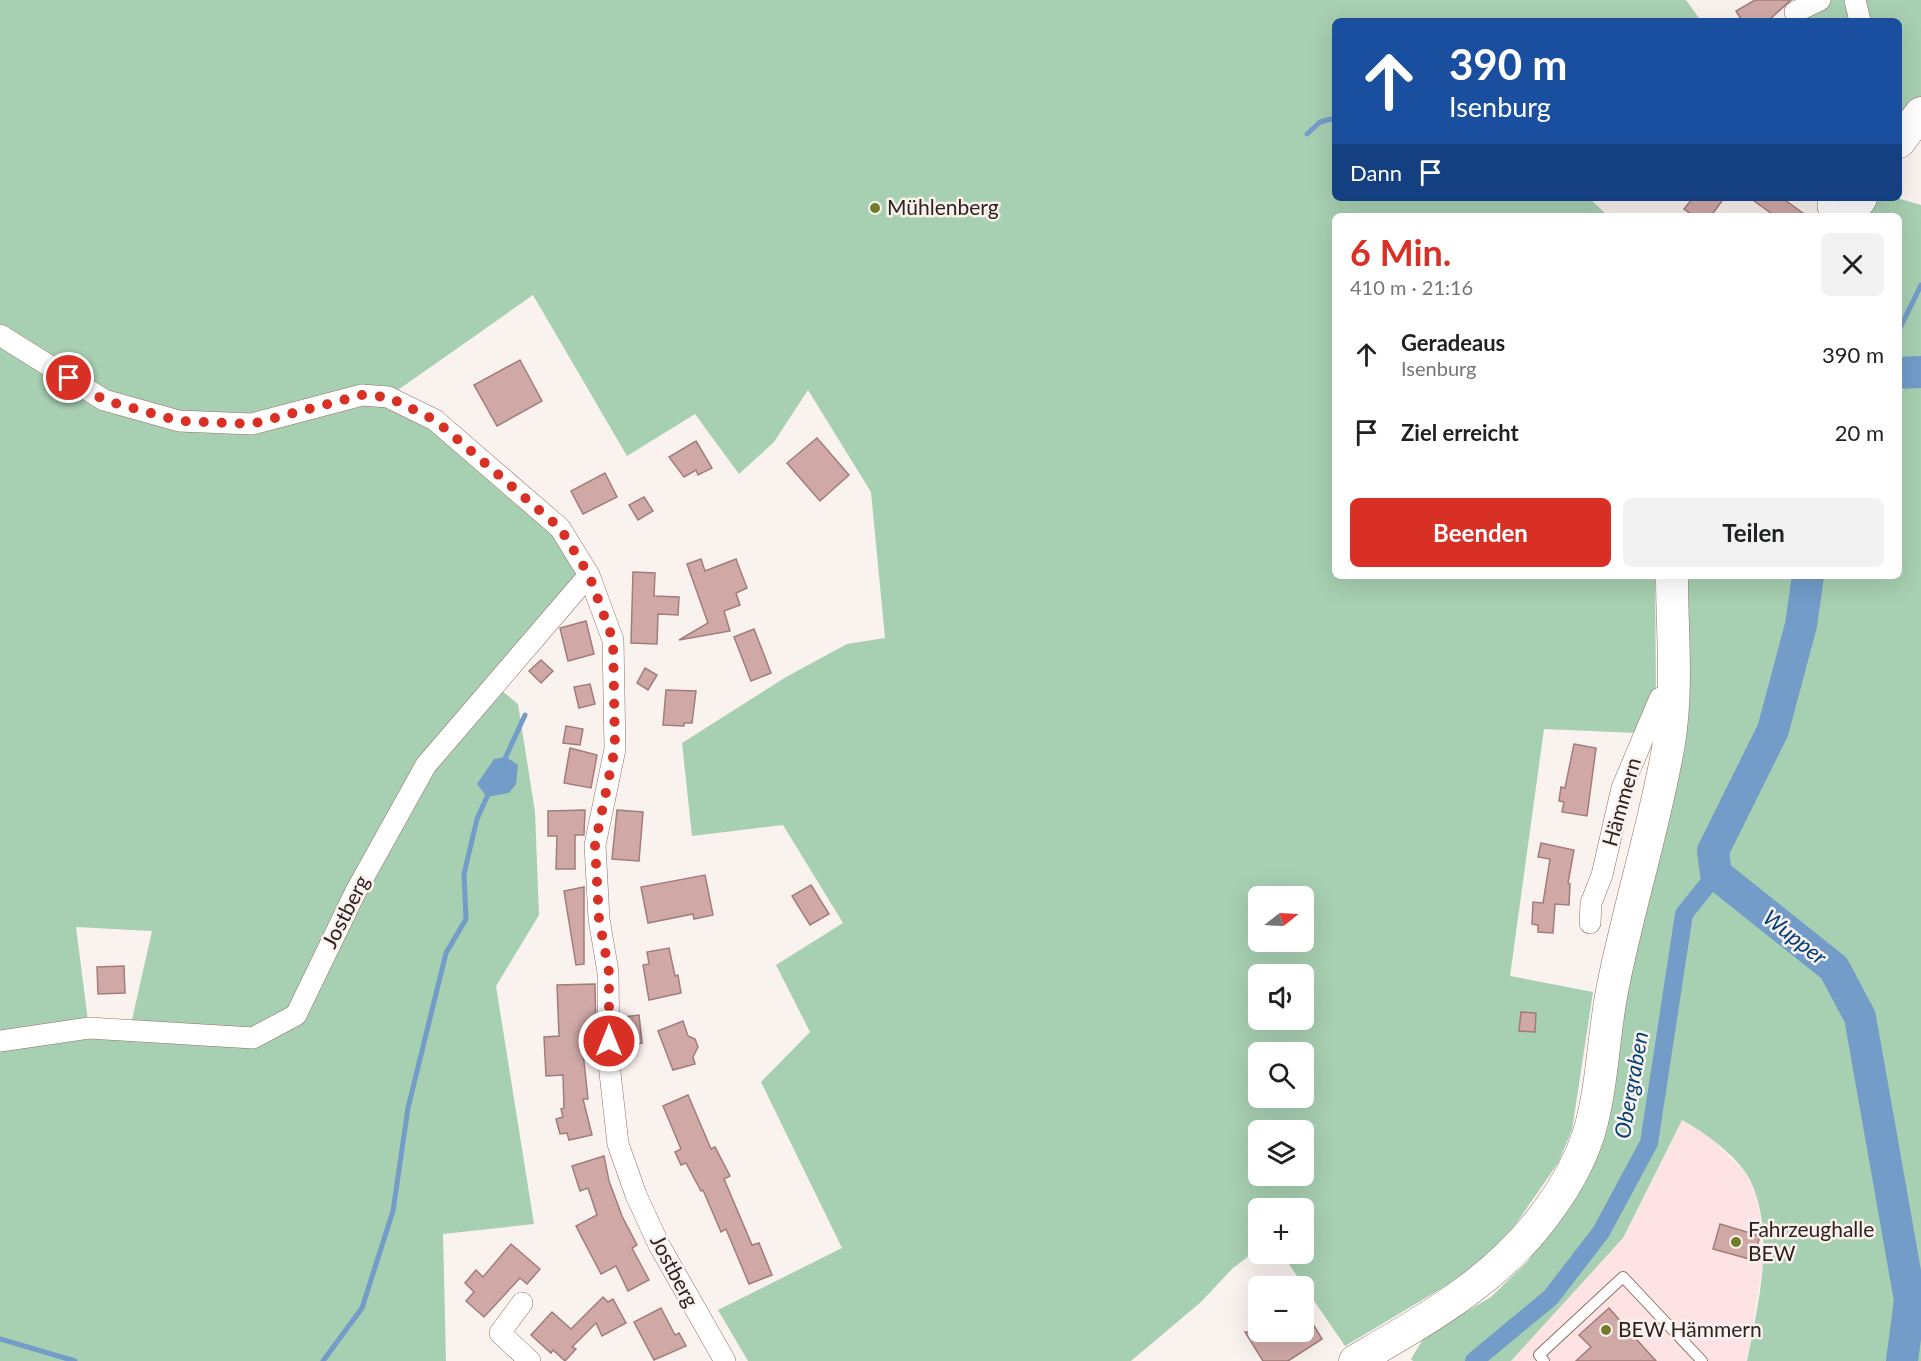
<!DOCTYPE html>
<html lang="de">
<meta charset="utf-8">
<style>
body{margin:0;font-family:Lato,sans-serif;background:#f2f2f2;color:#202124;height:100vh;display:flex;flex-direction:column;font-size:22px;white-space:nowrap}
*{box-sizing:border-box;margin:0}
p{font-size:20px;color:#757577}
.icon{flex:none;width:33px;height:33px;fill:none;stroke:currentColor;stroke-width:2;stroke-linecap:round;stroke-linejoin:round}
.map{position:relative;flex:1;overflow:hidden}
.panel{position:absolute;left:1332px;top:213px;width:570px;height:366px;display:flex;flex-direction:column;background:#fff;border-radius:9px;box-shadow:0 6px 24px #0002}
.panel>*{flex:none}
.hud{position:absolute;left:1332px;top:18px;width:570px;height:183px;border-radius:9px;box-shadow:0 6px 24px #0002;background:#1a4fa0;color:#fff;overflow:hidden}
.needle{width:39px;rotate:72deg}
.controls{position:absolute;left:1248px;top:886px;display:grid;gap:12px}
.controls a{display:grid;place-items:center;width:66px;height:66px;border-radius:9px;background:#fff;box-shadow:0 6px 24px #0002;font-size:30px}
.pin{position:absolute;display:grid;place-items:center;width:51px;height:51px;color:#fff;margin:-26px;border:3px solid #fff;border-radius:50%;box-shadow:0 2px 6px #0007}
.me{position:absolute;width:66px;margin:-33px;rotate:0deg;stroke-linejoin:round;filter:drop-shadow(0 0 4px #0008)}
.turn{display:flex;align-items:center;gap:21px;height:126px;padding:0 18px;font-size:27px}
.turn .icon{width:78px;height:78px;stroke-width:2.5}
.turn b{display:block;font-size:42px;line-height:51px}
.then{display:flex;align-items:center;height:57px;padding:0 18px;background:#0003;gap:12px;font-size:22px}
.round{display:grid;place-items:center;flex:none;width:63px;height:63px;border-radius:9px;background:#f2f2f2}
.headline{display:flex;align-items:center;justify-content:space-between;height:102px;padding:0 18px}
h1{font-size:36px;font-weight:700;line-height:45px;color:#d93025}
.button{display:flex;gap:12px;margin-top:auto;padding:12px 18px}
.button a{flex:1;height:69px;border-radius:9px;background:#d93025;color:#fff;font-size:24px;font-weight:700;line-height:69px;text-align:center}
.button a+a{background:#f2f2f2;color:#202124}
ul{padding:0;list-style:none}
li{display:flex;align-items:center;gap:18px;height:78px;padding:0 18px}
li div{flex:1}
li b{display:block;font-size:22px}
li em{font-style:normal}
.map>svg:first-child{display:block}
</style>
<div class="map">
<svg width="1921" height="1361" viewBox="0 0 1921 1361">
<rect width="100%" height="100%" fill="#faf2ef"/>
<path fill="#fee3e4" d="M 1682,1120 L 1708,1135 L 1745,1172 L 1756,1195 L 1760,1215 L 1763,1262 L 1747,1361 L 1511,1361 L 1623,1238 Z"/>
<g fill="#a7cfb1" fill-rule="evenodd">
<path d="M 0,0 L 1686,0 L 1701,21 L 1335,21 L 1335,198 L 1589,198 L 1608,216 L 1335,216 L 1335,576 L 1655,576 L 1656,696 L 1638,733 L 1544,729 L 1510,976 L 1593,992 L 1572,1130 L 1558,1163 L 1515,1225 L 1486,1256 L 1449,1284 L 1345,1346 L 1282,1254 L 1304,1254 L 1304,1209 L 1258,1209 L 1258,1249 L 1233,1268 L 1201,1302 L 1131,1361 L 748,1361 L 718,1310 L 842,1248 L 761,1082 L 810,1032 L 776,965 L 843,923 L 783,825 L 692,836 L 682,743 L 786,677 L 847,644 L 885,638 L 871,492 L 808,390 L 774,442 L 739,474 L 695,414 L 627,456 L 533,295 L 388,397 L 560,528 L 589,575 L 495,685 L 518,704 L 535,812 L 539,915 L 496,986 L 534,1224 L 443,1234 L 446,1361 L 0,1361 L 0,1042 L 132,1020 L 152,931 L 76,927 L 88,1021 L 0,1040 ZM 1258,897 L 1304,897 L 1304,942 L 1258,942 ZM 1258,975 L 1304,975 L 1304,1020 L 1258,1020 ZM 1258,1053 L 1304,1053 L 1304,1098 L 1258,1098 ZM 1258,1131 L 1304,1131 L 1304,1176 L 1258,1176 Z"/>
<path d="M 1820,0 L 1921,0 L 1921,115 L 1899,144 L 1899,21 L 1789,21 L 1795,12 Z"/>
<path d="M 1829,198 L 1897,198 L 1921,205 L 1921,369 L 1899,365 L 1899,216 L 1831,216 Z"/>
<path d="M 1921,378 L 1921,1361 L 1747,1361 C 1758,1306 1776,1233 1750,1180 C 1738,1156 1704,1132 1682,1120 L 1623,1238 L 1511,1361 L 1413,1361 L 1411,1359 L 1425,1336 L 1491,1297 L 1528,1261 L 1579,1189 L 1610,1097 L 1672,589 L 1696,576 L 1899,576 L 1899,392 Z"/>
</g>
<path fill="#739cc9" d="M 506,757 L 518,765 L 516,784 L 509,793 L 487,797 L 477,784 L 494,759 Z"/>
<g fill="none" stroke-linecap="round" stroke-linejoin="round">
<g stroke="#739cc9" stroke-width="5">
<path d="M 1307,134 L 1320,122 L 1335,118"/>
<path d="M 1899,330 L 1921,285"/>
<path d="M 503,763 L 525,715"/>
<path d="M 0,1339 L 75,1361"/>
<path d="M 323,1361 L 362,1308 L 393,1211 L 408,1108 L 446,953 L 466,919 L 464,874 L 477,819 L 490,790"/>
</g>
<path stroke="#739cc9" stroke-width="18" d="M 1474,1361 L 1551,1297 L 1601,1232 L 1649,1143 L 1684,914 L 1716,874"/>
<g stroke="#739cc9" stroke-width="32">
<path d="M 1899,373 L 1921,372"/>
<path d="M 1808,576 L 1801,625 L 1773,730 L 1713,851 L 1716,874 L 1834,968 L 1860,1017 L 1910,1300 L 1902,1361"/>
</g>
</g>
<g fill="#d0a9a7" stroke="#a27d7b" stroke-width="1.5">
<path d="M 1755,0 L 1791,0 L 1768,21 L 1742,21 L 1736,11 Z"/>
<path d="M 1693,198 L 1724,198 L 1711,216 L 1694,216 L 1684,209 Z"/>
<path d="M 1750,198 L 1782,198 L 1807,216 L 1775,216 Z"/>
<path d="M 520,360 L 542,401 L 497,426 L 474,385 Z"/>
<path d="M 817,438 L 849,475 L 820,501 L 787,463 Z"/>
<path d="M 696,441 L 712,468 L 698,475 L 696,470 L 684,477 L 669,457 Z"/>
<path d="M 605,473 L 617,497 L 583,514 L 571,491 Z"/>
<path d="M 644,497 L 653,511 L 638,520 L 629,505 Z"/>
<path d="M 701,559 L 705,571 L 736,559 L 747,588 L 736,593 L 740,605 L 724,611 L 730,631 L 679,640 L 708,623 L 687,564 Z"/>
<path d="M 633,572 L 655,573 L 654,596 L 679,597 L 678,615 L 658,614 L 657,644 L 631,643 Z"/>
<path d="M 586,621 L 594,654 L 568,661 L 560,628 Z"/>
<path d="M 754,629 L 771,673 L 751,681 L 734,637 Z"/>
<path d="M 541,660 L 553,671 L 541,683 L 529,671 Z"/>
<path d="M 645,668 L 657,675 L 648,690 L 637,683 Z"/>
<path d="M 590,684 L 595,704 L 579,708 L 574,687 Z"/>
<path d="M 666,690 L 696,691 L 692,723 L 684,723 L 684,726 L 663,725 Z"/>
<path d="M 566,726 L 583,729 L 580,745 L 563,743 Z"/>
<path d="M 1574,744 L 1596,748 L 1587,816 L 1562,812 L 1564,802 L 1559,801 L 1561,787 L 1565,788 Z"/>
<path d="M 570,748 L 597,755 L 591,788 L 564,783 Z"/>
<path d="M 585,810 L 584,835 L 575,835 L 575,869 L 556,869 L 557,836 L 548,836 L 548,811 Z"/>
<path d="M 617,810 L 643,812 L 639,861 L 612,859 Z"/>
<path d="M 1541,843 L 1574,850 L 1568,883 L 1570,884 L 1569,905 L 1555,904 L 1553,933 L 1538,932 L 1538,925 L 1532,924 L 1533,902 L 1543,903 L 1550,859 L 1538,857 Z"/>
<path d="M 705,875 L 713,915 L 694,919 L 693,914 L 648,923 L 641,887 Z"/>
<path d="M 811,885 L 829,914 L 810,925 L 792,896 Z"/>
<path d="M 584,887 L 584,964 L 576,965 L 564,891 Z"/>
<path d="M 669,948 L 675,976 L 678,975 L 681,993 L 649,1000 L 643,965 L 649,964 L 647,952 Z"/>
<path d="M 124,966 L 125,993 L 98,994 L 97,967 Z"/>
<path d="M 595,984 L 596,1033 L 581,1034 L 588,1099 L 583,1099 L 592,1135 L 569,1140 L 567,1133 L 560,1134 L 556,1119 L 563,1117 L 561,1109 L 564,1108 L 563,1075 L 546,1076 L 544,1037 L 559,1036 L 557,985 Z"/>
<path d="M 1521,1012 L 1536,1013 L 1535,1032 L 1519,1031 Z"/>
<path d="M 639,1015 L 642,1043 L 627,1045 L 624,1017 Z"/>
<path d="M 683,1021 L 688,1036 L 695,1039 L 698,1047 L 693,1057 L 695,1064 L 673,1070 L 658,1031 Z"/>
<path d="M 688,1095 L 711,1149 L 715,1147 L 730,1176 L 724,1179 L 752,1245 L 759,1243 L 772,1275 L 749,1284 L 726,1229 L 721,1232 L 703,1190 L 701,1191 L 686,1163 L 681,1165 L 675,1152 L 681,1149 L 663,1106 Z"/>
<path d="M 604,1156 L 609,1181 L 622,1216 L 637,1245 L 632,1248 L 649,1280 L 628,1291 L 616,1266 L 601,1274 L 576,1226 L 597,1215 L 588,1188 L 580,1191 L 572,1166 Z"/>
<path d="M 1720,1224 L 1760,1236 L 1753,1260 L 1713,1249 Z"/>
<path d="M 511,1244 L 540,1269 L 527,1284 L 520,1278 L 484,1317 L 466,1301 L 474,1292 L 465,1283 L 476,1270 L 483,1277 Z"/>
<path d="M 603,1297 L 608,1302 L 613,1299 L 626,1323 L 602,1336 L 596,1323 L 572,1347 L 576,1349 L 565,1361 L 553,1350 L 551,1353 L 531,1335 L 552,1312 L 571,1329 Z"/>
<path d="M 661,1308 L 675,1335 L 679,1333 L 686,1346 L 654,1360 L 634,1322 Z"/>
<path d="M 1609,1308 L 1638,1341 L 1656,1361 L 1576,1361 L 1591,1347 L 1579,1335 Z"/>
<path d="M 1304,1309 L 1322,1339 L 1288,1361 L 1263,1361 L 1245,1332 L 1304,1332 Z"/>
</g>
<g fill="none" stroke-linecap="round" stroke-linejoin="round">
<defs>
<path id="service" d="M 1544,1361 L 1539,1355 L 1623,1277 L 1702,1361"/>
<g id="minor">
<path d="M 1855,0 L 1860,21"/>
<path d="M 1795,12 L 1820,0"/>
<path d="M 1829,198 L 1828,207 L 1831,216"/>
<path d="M 0,335 L 104,400 L 179,421 L 252,424 L 362,395 L 388,397 L 435,420 L 560,528 L 589,575 L 613,640 L 615,749 L 595,845 L 599,919 L 608,972 L 609,1064 L 618,1144 L 636,1195 L 659,1245 L 725,1361"/>
<path d="M 1590,923 L 1591,903 L 1602,875 L 1622,788 L 1660,698 L 1674,694"/>
<path d="M 0,1041 L 89,1028 L 253,1038 L 296,1015 L 356,891 L 426,765 L 589,575"/>
<path d="M 522,1303 L 500,1333 L 530,1361"/>
</g>
<g id="primary">
<path d="M 1899,142 L 1921,113"/>
<path d="M 1849,216 L 1861,198"/>
<path d="M 1355,1361 C 1427,1319 1500,1279 1549,1209 C 1566,1186 1580,1161 1589,1133 C 1603,1086 1603,1034 1613,986 C 1629,905 1655,825 1669,743 C 1678,688 1672,632 1672,576"/>
</g>
</defs>
<use href="#service" stroke="#917064" stroke-width="12"/>
<use href="#minor" stroke="#917064" stroke-width="22"/>
<use href="#primary" stroke="#917064" stroke-width="33"/>
<use href="#service" stroke="#fff" stroke-width="10"/>
<use href="#minor" stroke="#fff" stroke-width="21"/>
<use href="#primary" stroke="#fff" stroke-width="32"/>
</g>
<g fill="none" stroke-linecap="round" stroke-linejoin="round">
<path stroke="#d93025" stroke-width="10" stroke-dasharray="0 18" d="M 69,378 L 104,400 L 179,421 L 252,424 L 362,395 L 388,397 L 435,420 L 560,528 L 589,575 L 613,640 L 615,748 L 595,845 L 599,919 L 609,972 L 609,1041"/>
</g>
<g fill="#717c28" stroke="#faf2ef" stroke-width="2">
<circle cx="875" cy="208" r="6"/>
<circle cx="1736" cy="1242" r="6"/>
<circle cx="1606" cy="1330" r="6"/>
</g>
<g text-anchor="middle" stroke-width="5" stroke-linejoin="round" paint-order="stroke">
<g font-size="21" fill="#30221d" stroke="#faf2ef" text-anchor="start">
<text x="887" y="215">Mühlenberg</text>
<text x="1748" y="1237">Fahrzeughalle<tspan x="1748" dy="24">BEW</tspan></text>
<text x="1618" y="1337">BEW Hämmern</text>
</g>
<g font-size="21" fill="#30221d" stroke="#faf2ef">
<text transform="translate(1622 802) rotate(-74)" y="7">Hämmern</text>
<text transform="translate(346 912) rotate(-63)" y="7">Jostberg</text>
<text transform="translate(674 1271) rotate(62)" y="7">Jostberg</text>
</g>
<g font-size="22" font-style="italic" fill="#004077" stroke="#faf2ef">
<text transform="translate(1795 937) rotate(38)" y="8">Wupper</text>
<text transform="translate(1631 1085) rotate(-80)" y="8">Obergraben</text>
</g>
</g>
</svg>
<div class="controls">
<a><svg class="needle" viewBox="-14 -14 28 28"><path d="M0-13l5 13h-10z" fill="#e53935"/><path d="M0 13l5-13h-10z" fill="#757577"/></svg></a>
<a><svg class="icon" aria-label="sound" viewBox="0 0 24 24"><path d="M4 9h4l5-4v14l-5-4H4zM17 9q2 3 0 6"/></svg></a>
<a><svg class="icon" aria-label="search" viewBox="0 0 24 24"><circle cx="10" cy="10" r="6"/><path d="M15 15l6 6"/></svg></a>
<a><svg class="icon" aria-label="layers" viewBox="0 0 24 24"><path d="M12 4l9 5-9 5-9-5zM3 14l9 5 9-5"/></svg></a>
<a>+</a>
<a>−</a>
</div>
<div class="pin" style="left:69px;top:378px;background:#d93025"><svg class="icon" aria-label="arrive" viewBox="0 0 24 24"><path d="M6 21V4h12l-3 4 3 4H6"/></svg></div>
<svg class="me" style="left:609px;top:1041px" viewBox="-20 -20 40 40"><circle r="17" fill="#d93025" stroke="#fff" stroke-width="3"/><path d="M0-11L8 9 0 5-8 9z" fill="#fff"/></svg>
<div class="hud">
<div class="turn"><svg class="icon" aria-label="ahead" viewBox="0 0 24 24"><path d="M12 20V5M6 11l6-6 6 6"/></svg><div><b>390 m</b>Isenburg</div></div>
<div class="then">Dann<svg class="icon" aria-label="arrive" viewBox="0 0 24 24"><path d="M6 21V4h12l-3 4 3 4H6"/></svg></div>
</div>
<section class="panel">
<div class="headline"><div><h1>6 Min.</h1><p>410 m · 21:16</p></div><a class="round"><svg class="icon" aria-label="close" viewBox="0 0 24 24"><path d="M6 6l12 12M18 6L6 18"/></svg></a></div>
<ul>
<li><svg class="icon" aria-label="ahead" viewBox="0 0 24 24"><path d="M12 20V5M6 11l6-6 6 6"/></svg><div><b>Geradeaus</b><p>Isenburg</p></div><em>390 m</em></li>
<li><svg class="icon" aria-label="arrive" viewBox="0 0 24 24"><path d="M6 21V4h12l-3 4 3 4H6"/></svg><div><b>Ziel erreicht</b></div><em>20 m</em></li>
</ul>
<div class="button"><a>Beenden</a><a>Teilen</a></div>
</section>
</div>
